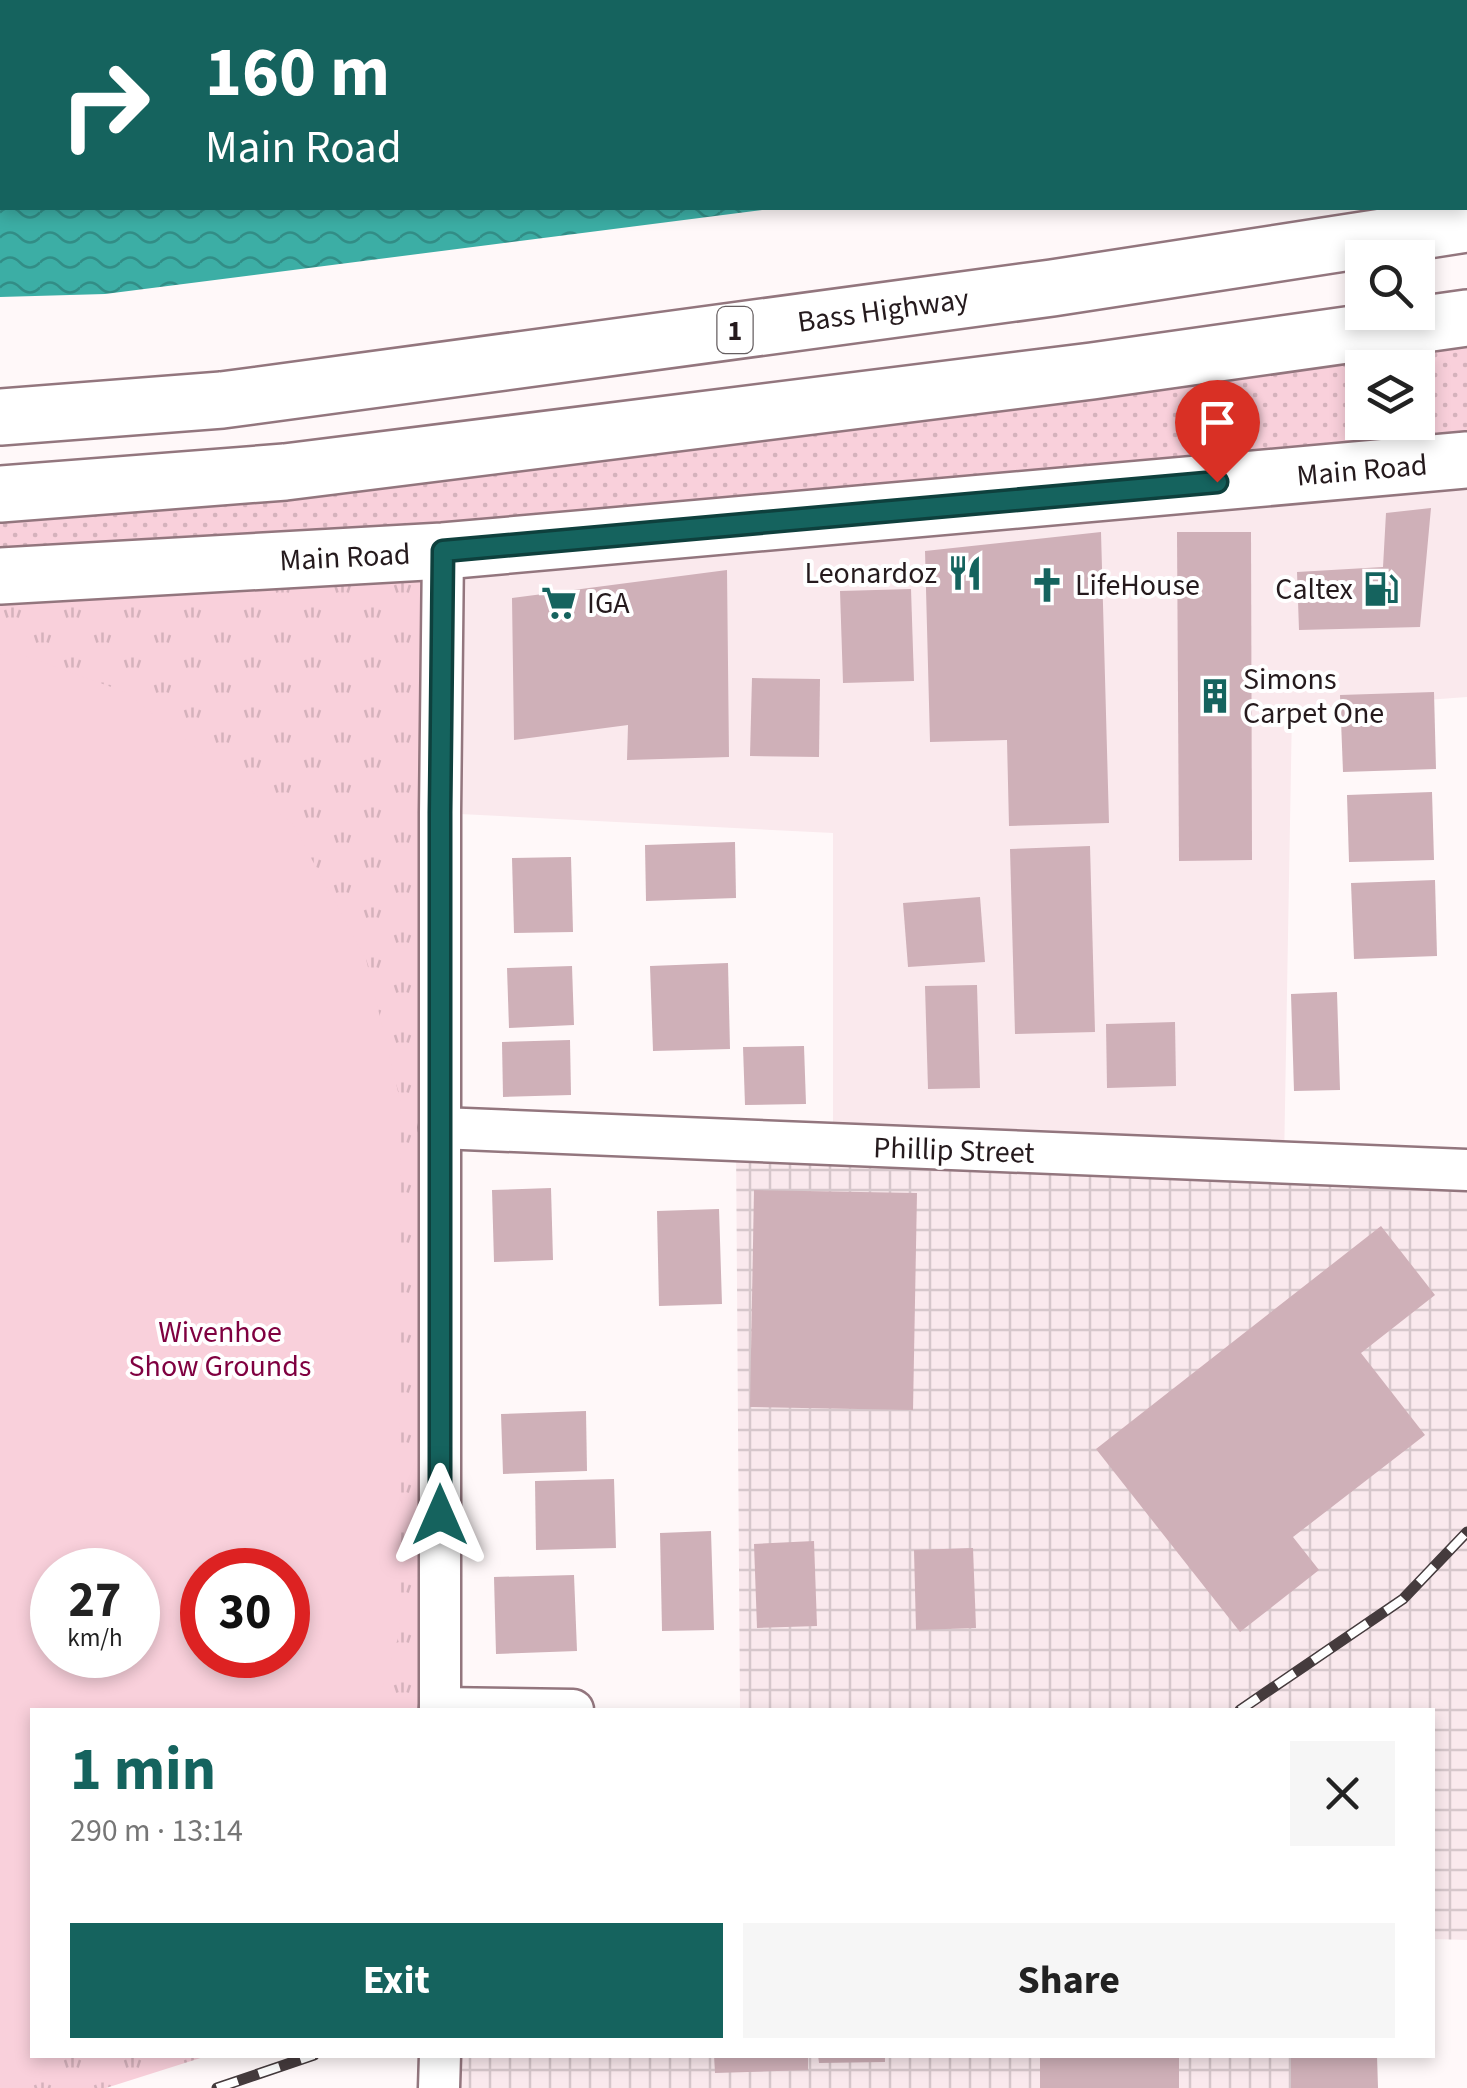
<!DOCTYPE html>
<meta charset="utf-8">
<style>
body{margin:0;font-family:"Source Sans 3",sans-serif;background:#f6f6f6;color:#222;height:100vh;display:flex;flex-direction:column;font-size:38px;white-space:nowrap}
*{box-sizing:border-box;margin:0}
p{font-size:32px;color:#767676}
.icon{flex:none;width:55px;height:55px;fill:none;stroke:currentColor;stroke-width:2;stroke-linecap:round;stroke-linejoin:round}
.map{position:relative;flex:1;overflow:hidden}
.panel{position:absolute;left:30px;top:1708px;width:1405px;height:350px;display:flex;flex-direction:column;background:#fff;border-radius:0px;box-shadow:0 5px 15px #0003}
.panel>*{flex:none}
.guide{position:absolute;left:0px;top:0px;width:1468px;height:210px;box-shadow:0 5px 15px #0003;background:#15635e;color:#fff;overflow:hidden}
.fabs{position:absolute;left:1345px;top:240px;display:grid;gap:20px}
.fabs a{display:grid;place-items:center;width:90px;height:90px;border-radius:0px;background:#fff;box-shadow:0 5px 15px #0003;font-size:50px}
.speed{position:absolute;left:30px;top:1548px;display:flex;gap:20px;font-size:50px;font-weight:700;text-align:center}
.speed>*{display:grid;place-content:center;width:130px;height:130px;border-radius:50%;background:#fff;box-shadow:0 5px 15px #0003;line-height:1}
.speed small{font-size:25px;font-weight:400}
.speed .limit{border:15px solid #d22;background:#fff;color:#111}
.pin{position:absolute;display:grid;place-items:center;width:85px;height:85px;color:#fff;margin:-102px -42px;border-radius:50% 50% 50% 0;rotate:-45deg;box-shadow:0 0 10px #0007}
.pin .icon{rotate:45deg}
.me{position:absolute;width:110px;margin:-55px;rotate:0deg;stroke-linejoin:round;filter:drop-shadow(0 0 8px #0008)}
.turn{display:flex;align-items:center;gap:35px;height:210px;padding:0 40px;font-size:45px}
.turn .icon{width:130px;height:130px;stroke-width:2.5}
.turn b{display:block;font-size:70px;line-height:85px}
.round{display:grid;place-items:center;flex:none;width:105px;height:105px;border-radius:0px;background:#f6f6f6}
.overview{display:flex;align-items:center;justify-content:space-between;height:170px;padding:0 40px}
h1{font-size:60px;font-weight:700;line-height:75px;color:#15635e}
.primary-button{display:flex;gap:20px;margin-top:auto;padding:20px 40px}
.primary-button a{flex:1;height:115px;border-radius:0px;background:#15635e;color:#fff;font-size:40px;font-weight:700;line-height:115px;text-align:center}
.primary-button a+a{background:#f6f6f6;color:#222}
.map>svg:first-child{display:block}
</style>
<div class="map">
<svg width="1467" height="2088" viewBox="0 0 1467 2088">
<defs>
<pattern id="industrial-grid" width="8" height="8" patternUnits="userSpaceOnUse" patternTransform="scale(2.5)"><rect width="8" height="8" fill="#fae9ed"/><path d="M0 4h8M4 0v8" fill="none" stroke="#d6c7cb"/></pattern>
<pattern id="grass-dots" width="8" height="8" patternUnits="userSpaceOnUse" patternTransform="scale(2.5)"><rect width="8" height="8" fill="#f9d0db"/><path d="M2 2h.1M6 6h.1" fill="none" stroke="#d5b2bc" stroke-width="1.8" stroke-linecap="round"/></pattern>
<pattern id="park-tufts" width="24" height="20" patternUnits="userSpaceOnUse" patternTransform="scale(2.5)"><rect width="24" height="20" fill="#f9d0db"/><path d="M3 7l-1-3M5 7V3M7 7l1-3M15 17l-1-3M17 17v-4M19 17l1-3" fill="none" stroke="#d5b2bc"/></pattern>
<pattern id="water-waves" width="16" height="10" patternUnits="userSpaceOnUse" patternTransform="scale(2.5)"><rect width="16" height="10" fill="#3caea5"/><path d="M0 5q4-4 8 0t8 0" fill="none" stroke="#328d86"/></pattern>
</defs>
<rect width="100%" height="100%" fill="#fff8f9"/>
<path fill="#fae9ed" d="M 1467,460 L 1467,697 L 1292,710 L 1284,1163 L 833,1145 L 833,833 L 440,813 L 443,551 Z"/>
<g fill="url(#industrial-grid)">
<path d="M 736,1141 L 1467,1170 L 1467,1940 L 1433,1939 L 1432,1710 L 740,1710 Z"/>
<path d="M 440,2055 L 1297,2055 L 1297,2088 L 439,2088 Z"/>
</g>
<path fill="url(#grass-dots)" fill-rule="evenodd" d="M 1467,318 L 1467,460 L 0,575 L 0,494 ZM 1362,368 L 1418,368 L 1418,422 L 1362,422 Z"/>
<path fill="url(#park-tufts)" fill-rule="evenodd" d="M 443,551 L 440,1710 L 32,1710 L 32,2055 L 210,2055 L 106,2088 L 0,2088 L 0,575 ZM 52,1570 L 138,1570 L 138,1655 L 52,1655 ZM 202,1570 L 288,1570 L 288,1655 L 202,1655 Z"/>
<path fill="#f9d0db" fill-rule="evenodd" d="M 0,654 L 23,655 L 125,692 L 292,823 L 366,959 L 401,1104 L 399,1635 L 375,1710 L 32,1710 L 32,2055 L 71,2055 L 39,2071 L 0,2074 ZM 52,1570 L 138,1570 L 138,1655 L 52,1655 ZM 202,1570 L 288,1570 L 288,1655 L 202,1655 Z"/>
<path fill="url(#water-waves)" d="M 0,0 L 1467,0 L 1467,115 L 1465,2 L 2,2 L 2,208 L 778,208 L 105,294 L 0,297 Z"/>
<g fill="#cfb0b8">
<path d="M 1431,508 L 1420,627 L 1299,630 L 1297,572 L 1383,567 L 1386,513 Z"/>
<path d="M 1101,532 L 1109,823 L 1009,826 L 1007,740 L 930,742 L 925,551 Z"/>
<path d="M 1177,532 L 1251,532 L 1252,860 L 1179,861 Z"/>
<path d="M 727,570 L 729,757 L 627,760 L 628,725 L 514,740 L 512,598 Z"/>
<path d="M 911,589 L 914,681 L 843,683 L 840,591 Z"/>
<path d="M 752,678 L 820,679 L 819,757 L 750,756 Z"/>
<path d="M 1434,692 L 1436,769 L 1343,772 L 1340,695 Z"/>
<path d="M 1432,792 L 1434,860 L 1349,862 L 1347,795 Z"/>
<path d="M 735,842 L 736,898 L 646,901 L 645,845 Z"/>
<path d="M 1090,846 L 1095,1032 L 1015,1034 L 1010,849 Z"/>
<path d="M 571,857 L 573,932 L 514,933 L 512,858 Z"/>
<path d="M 1435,880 L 1437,956 L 1354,959 L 1351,883 Z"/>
<path d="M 980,897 L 985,962 L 908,967 L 903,903 Z"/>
<path d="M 728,963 L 730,1049 L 653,1051 L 650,966 Z"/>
<path d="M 572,966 L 574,1025 L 509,1028 L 507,968 Z"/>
<path d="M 977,985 L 980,1088 L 928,1089 L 925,986 Z"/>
<path d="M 1337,992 L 1340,1090 L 1294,1091 L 1291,994 Z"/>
<path d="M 1175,1022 L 1176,1086 L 1107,1088 L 1106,1024 Z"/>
<path d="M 570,1040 L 571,1095 L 503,1097 L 502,1042 Z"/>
<path d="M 804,1046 L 806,1104 L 745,1105 L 743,1047 Z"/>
<path d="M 551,1188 L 553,1260 L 494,1262 L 492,1190 Z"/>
<path d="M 754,1190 L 917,1193 L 913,1410 L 750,1407 Z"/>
<path d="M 719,1209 L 722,1304 L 659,1306 L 657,1211 Z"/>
<path d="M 1381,1226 L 1435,1295 L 1361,1353 L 1425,1435 L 1293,1537 L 1319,1570 L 1240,1632 L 1096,1449 Z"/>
<path d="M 586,1411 L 587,1471 L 503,1474 L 501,1414 Z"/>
<path d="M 614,1479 L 616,1548 L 536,1550 L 535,1481 Z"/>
<path d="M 711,1531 L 714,1630 L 662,1631 L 660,1533 Z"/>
<path d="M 814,1541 L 817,1626 L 757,1628 L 754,1544 Z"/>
<path d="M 973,1548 L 976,1628 L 916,1630 L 914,1550 Z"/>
<path d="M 574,1575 L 577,1651 L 496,1654 L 494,1577 Z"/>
<path d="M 714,2055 L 808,2055 L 808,2070 L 715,2073 Z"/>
<path d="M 818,2055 L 885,2055 L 885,2062 L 819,2063 Z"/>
<rect x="1040" y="2055" width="139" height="33"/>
<path d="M 1291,2055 L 1377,2055 L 1378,2088 L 1291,2088 Z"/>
</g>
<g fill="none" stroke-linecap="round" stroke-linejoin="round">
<defs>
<g id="street">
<path d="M 440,1128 L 1467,1170"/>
<path d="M 440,1708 L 573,1710"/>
<path d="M 440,1710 L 440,813 L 443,551"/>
<path d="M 439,2088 L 440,2055"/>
</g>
<path id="secondary" d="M 0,576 L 443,551 L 1467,460"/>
<g id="highway">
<path d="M 0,417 L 222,400 L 1052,288 L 1467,224"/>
<path d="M 0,494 L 285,472 L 1092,371 L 1467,318"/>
</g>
</defs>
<use href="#street" stroke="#93767e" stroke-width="45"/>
<use href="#secondary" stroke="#93767e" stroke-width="60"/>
<use href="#highway" stroke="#93767e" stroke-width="60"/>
<use href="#street" stroke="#fff" stroke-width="40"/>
<use href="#secondary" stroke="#fff" stroke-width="55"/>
<use href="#highway" stroke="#fff" stroke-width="55"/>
<defs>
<g id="rail">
<path d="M 1240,1710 L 1403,1599 L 1467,1532"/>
<path d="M 217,2088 L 314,2055"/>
</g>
</defs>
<use href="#rail" stroke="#453b3d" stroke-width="11"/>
<use href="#rail" stroke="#fff" stroke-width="8" stroke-dasharray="22" stroke-linecap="butt"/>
</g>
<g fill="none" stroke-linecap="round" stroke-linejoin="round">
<defs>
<path id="route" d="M 440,1515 L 440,813 L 443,551 L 1217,482"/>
</defs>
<use href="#route" stroke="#0e403d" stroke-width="25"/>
<use href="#route" stroke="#15635e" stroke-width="18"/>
</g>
<defs>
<symbol id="restaurant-bare" viewBox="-9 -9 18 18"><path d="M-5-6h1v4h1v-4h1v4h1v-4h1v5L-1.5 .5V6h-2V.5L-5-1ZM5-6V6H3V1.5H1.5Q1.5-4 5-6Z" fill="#15635e" stroke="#fff" stroke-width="2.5" paint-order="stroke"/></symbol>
<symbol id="church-bare" viewBox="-9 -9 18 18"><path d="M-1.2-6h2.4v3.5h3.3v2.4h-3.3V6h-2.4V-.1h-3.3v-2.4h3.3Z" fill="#15635e" stroke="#fff" stroke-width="2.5" paint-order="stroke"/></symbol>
<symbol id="fuel-bare" viewBox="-9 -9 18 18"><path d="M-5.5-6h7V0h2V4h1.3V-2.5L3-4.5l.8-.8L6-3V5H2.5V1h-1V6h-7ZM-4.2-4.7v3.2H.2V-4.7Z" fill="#15635e" stroke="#fff" stroke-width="2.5" paint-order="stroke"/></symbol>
<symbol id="supermarket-bare" viewBox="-9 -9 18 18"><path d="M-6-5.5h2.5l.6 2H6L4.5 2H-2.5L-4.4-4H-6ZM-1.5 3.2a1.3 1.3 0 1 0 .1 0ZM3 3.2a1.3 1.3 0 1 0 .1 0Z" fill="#15635e" stroke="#fff" stroke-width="2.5" paint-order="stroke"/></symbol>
<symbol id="building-bare" viewBox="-9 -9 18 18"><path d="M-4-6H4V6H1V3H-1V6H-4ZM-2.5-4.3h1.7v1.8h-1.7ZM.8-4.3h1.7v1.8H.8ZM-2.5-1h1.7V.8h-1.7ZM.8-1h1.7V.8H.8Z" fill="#15635e" stroke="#fff" stroke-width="2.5" paint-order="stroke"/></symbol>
</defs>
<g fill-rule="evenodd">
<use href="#restaurant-bare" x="940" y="548" width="50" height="50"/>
<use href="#church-bare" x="1022" y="560" width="50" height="50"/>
<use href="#fuel-bare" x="1356" y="564" width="50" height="50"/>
<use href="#supermarket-bare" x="534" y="578" width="50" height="50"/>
<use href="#building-bare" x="1190" y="671" width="50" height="50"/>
</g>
<g text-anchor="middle" stroke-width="8" stroke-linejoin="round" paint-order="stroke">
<rect fill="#fff" stroke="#665f61" stroke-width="2.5" x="717.5" y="307" width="35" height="46" rx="8"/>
<g font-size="28" font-weight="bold" fill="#251a1d">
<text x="735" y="340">1</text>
</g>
<g font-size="30" fill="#251a1d" stroke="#fff">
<text transform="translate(883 310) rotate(-8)" y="10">Bass Highway</text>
<text transform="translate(1362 470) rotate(-5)" y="10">Main Road</text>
<text transform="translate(345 557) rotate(-3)" y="10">Main Road</text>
<text transform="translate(954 1150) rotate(2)" y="10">Phillip Street</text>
</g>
<g font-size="30" fill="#251a1d" stroke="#fff" text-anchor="start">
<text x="937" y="583" text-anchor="end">Leonardoz</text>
<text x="1075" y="595">LifeHouse</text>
<text x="1353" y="599" text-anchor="end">Caltex</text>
<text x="587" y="613">IGA</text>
<text x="1243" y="689">Simons<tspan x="1243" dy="34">Carpet One</tspan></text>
</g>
<g font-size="30" fill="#7f0040" stroke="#fff">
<text x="220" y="1342">Wivenhoe<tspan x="220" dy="34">Show Grounds</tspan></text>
</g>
</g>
</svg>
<div class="fabs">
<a><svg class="icon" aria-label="search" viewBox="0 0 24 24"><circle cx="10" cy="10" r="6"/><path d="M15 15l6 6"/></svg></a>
<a><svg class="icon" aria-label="layers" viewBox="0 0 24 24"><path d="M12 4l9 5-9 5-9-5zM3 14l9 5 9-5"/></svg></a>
</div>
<div class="speed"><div>27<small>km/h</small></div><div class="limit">30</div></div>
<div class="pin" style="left:1217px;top:482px;background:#d93025"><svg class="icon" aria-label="arrive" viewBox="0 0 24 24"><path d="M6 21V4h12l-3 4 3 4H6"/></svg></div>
<svg class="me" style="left:440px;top:1515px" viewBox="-20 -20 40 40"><path d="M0-17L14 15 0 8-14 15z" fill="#15635e" stroke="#fff" stroke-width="4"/></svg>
<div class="guide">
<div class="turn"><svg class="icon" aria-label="right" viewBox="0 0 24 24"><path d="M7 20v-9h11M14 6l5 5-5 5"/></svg><div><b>160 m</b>Main Road</div></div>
</div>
<section class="panel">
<div class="overview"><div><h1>1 min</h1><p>290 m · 13:14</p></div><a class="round"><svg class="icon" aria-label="close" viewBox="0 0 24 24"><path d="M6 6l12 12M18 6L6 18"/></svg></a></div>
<div class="primary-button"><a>Exit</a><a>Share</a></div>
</section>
</div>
